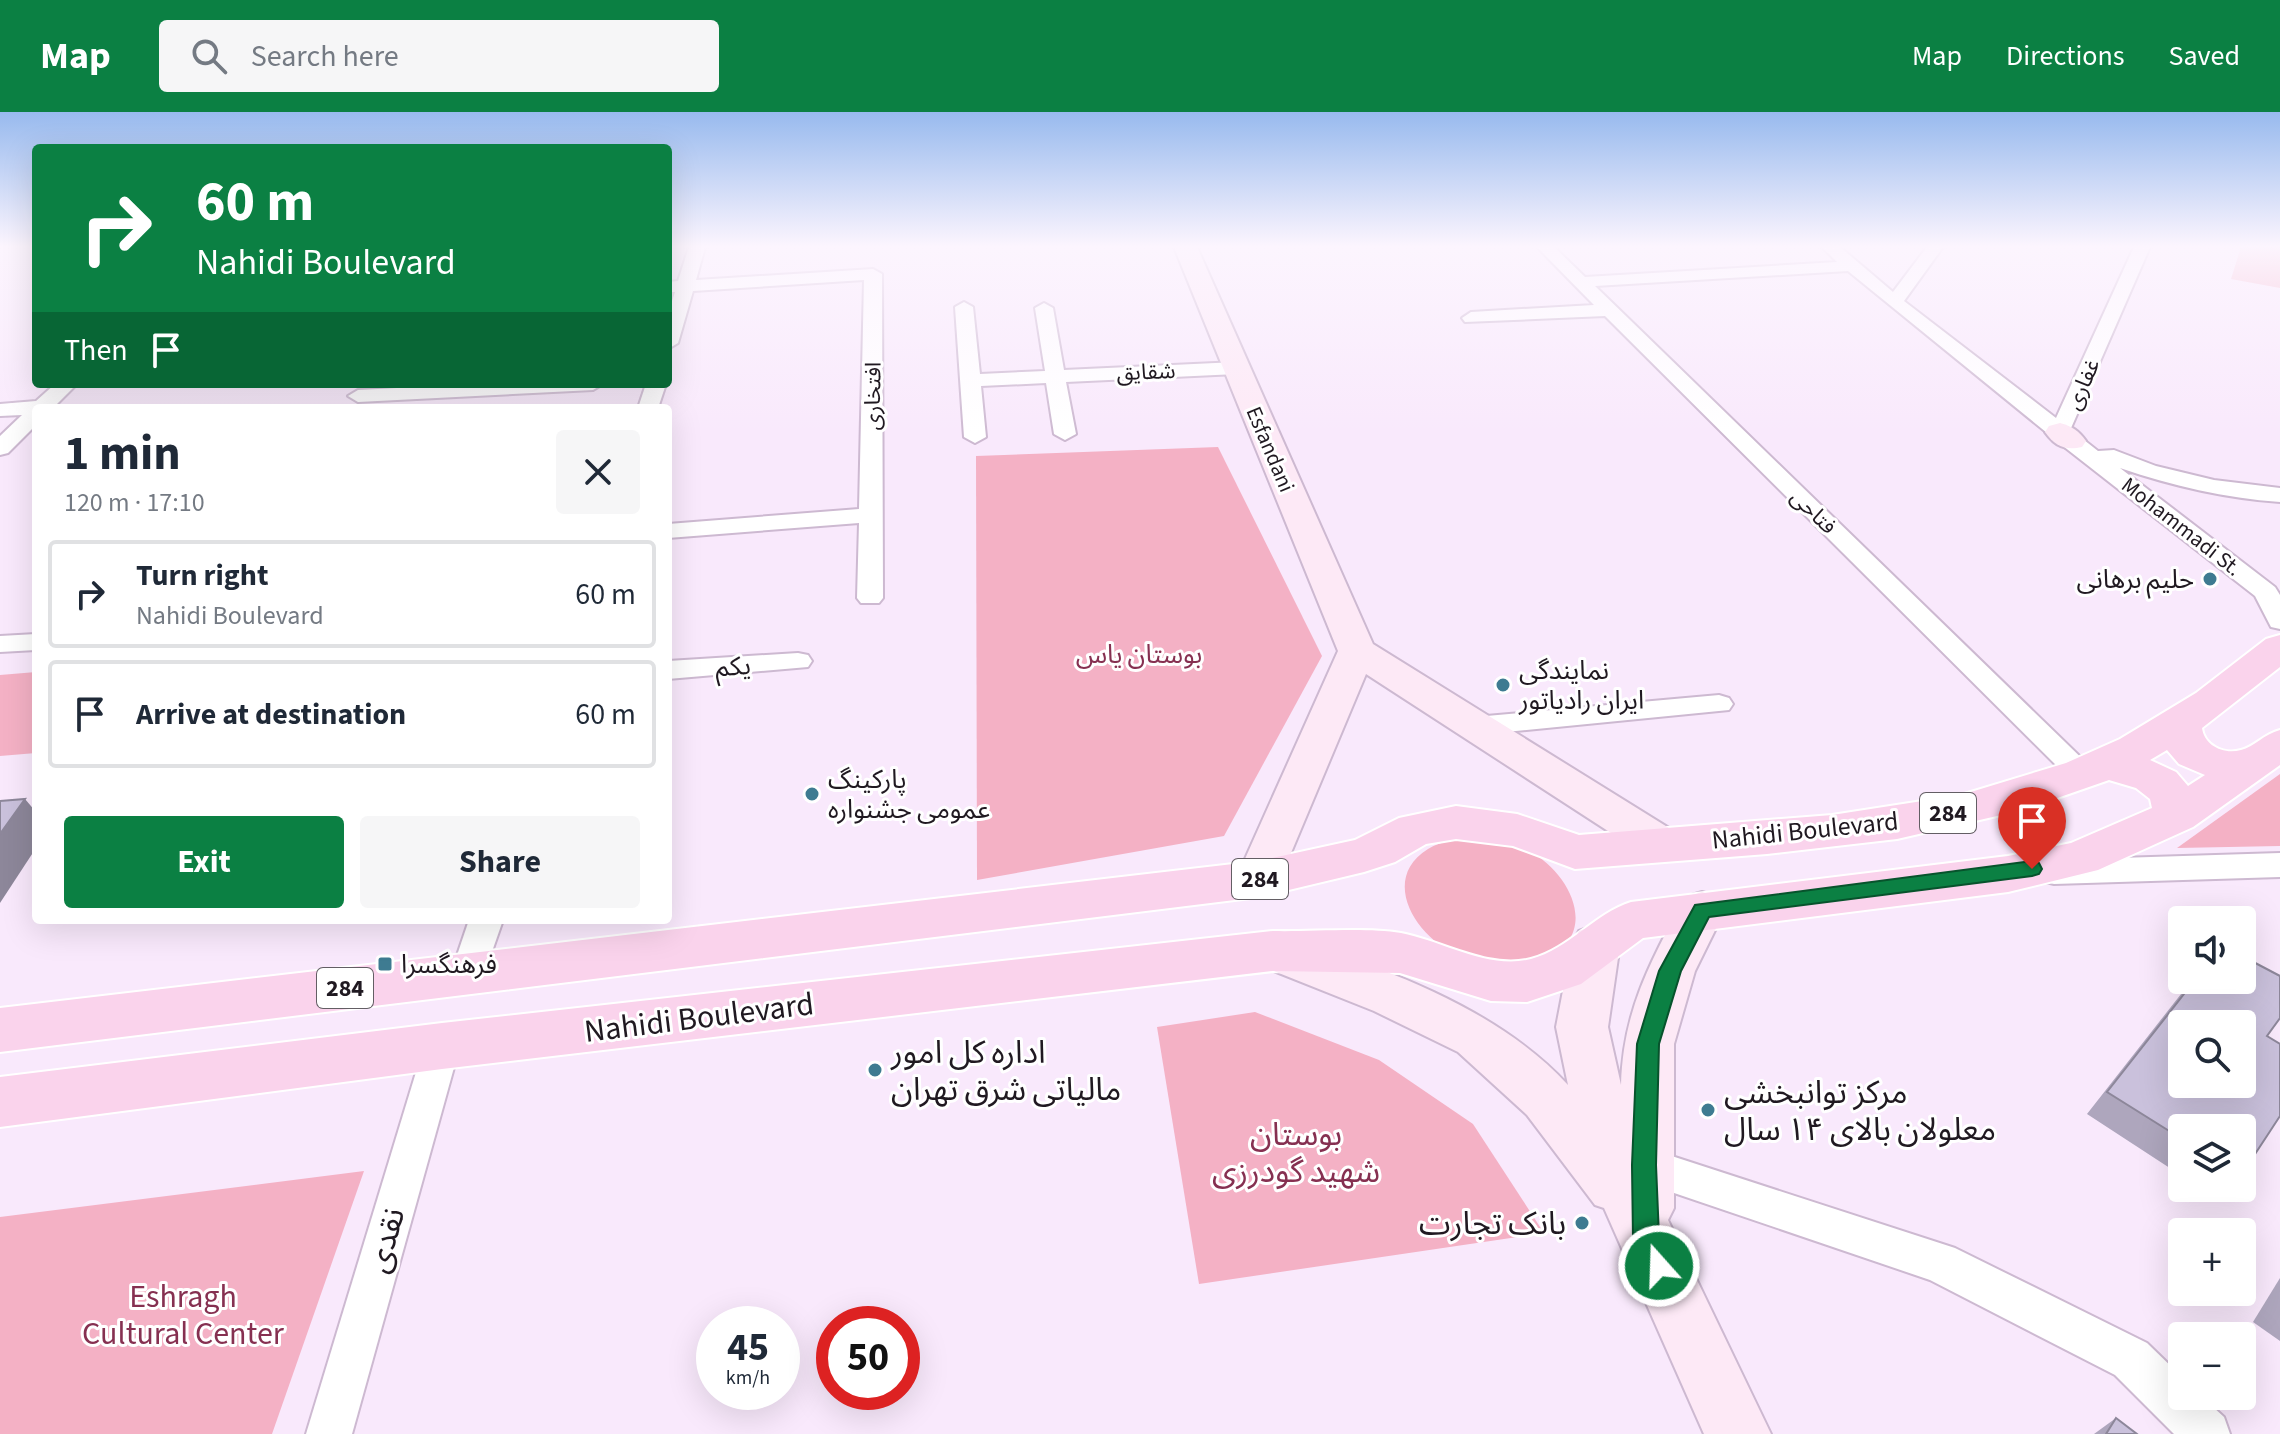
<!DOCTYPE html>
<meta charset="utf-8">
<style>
body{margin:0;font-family:"Source Sans 3","Noto Sans Arabic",sans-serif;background:#f6f6f7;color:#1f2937;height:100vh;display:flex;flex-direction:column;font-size:30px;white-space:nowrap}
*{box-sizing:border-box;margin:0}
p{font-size:26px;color:#747a83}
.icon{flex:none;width:44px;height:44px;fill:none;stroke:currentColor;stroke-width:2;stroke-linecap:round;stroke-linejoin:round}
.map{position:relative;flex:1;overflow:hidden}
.drawer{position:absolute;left:32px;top:292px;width:640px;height:520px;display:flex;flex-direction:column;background:#fff;border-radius:8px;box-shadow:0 8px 32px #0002}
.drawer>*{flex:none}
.top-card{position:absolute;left:32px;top:32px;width:640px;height:244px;border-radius:8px;box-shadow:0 8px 32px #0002;background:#0b8043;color:#fff;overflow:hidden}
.controls{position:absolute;left:2168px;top:794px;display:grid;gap:16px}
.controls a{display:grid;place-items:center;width:88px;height:88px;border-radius:8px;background:#fff;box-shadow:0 8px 32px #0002;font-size:40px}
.speed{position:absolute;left:696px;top:1194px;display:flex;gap:16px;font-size:40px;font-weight:700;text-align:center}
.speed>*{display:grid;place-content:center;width:104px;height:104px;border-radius:50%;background:#fff;box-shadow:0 8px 32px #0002;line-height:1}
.speed small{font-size:20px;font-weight:400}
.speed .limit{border:12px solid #d22;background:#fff;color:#111}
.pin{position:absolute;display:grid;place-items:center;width:68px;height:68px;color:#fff;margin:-82px -34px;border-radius:50% 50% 50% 0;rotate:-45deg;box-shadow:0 0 8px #0007}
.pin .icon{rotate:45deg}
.me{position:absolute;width:88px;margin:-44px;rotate:340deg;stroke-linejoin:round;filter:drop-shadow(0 0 6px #0008)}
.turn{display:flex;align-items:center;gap:28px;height:168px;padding:0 32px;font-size:36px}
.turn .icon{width:104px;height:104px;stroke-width:2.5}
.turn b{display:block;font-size:56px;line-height:68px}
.then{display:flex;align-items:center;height:76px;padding:0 32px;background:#0003;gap:16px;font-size:30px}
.round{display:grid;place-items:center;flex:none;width:84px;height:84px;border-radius:8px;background:#f6f6f7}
.overview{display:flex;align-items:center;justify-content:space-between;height:136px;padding:0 32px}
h1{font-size:48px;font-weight:700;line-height:60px}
.action{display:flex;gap:16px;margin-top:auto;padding:16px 32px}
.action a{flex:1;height:92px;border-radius:8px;background:#0b8043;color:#fff;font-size:32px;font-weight:700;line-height:92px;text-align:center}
.action a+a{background:#f6f6f7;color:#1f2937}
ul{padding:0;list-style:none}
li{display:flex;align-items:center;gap:24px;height:108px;margin:0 16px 12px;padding:0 16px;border:4px solid #e0e1e3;border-radius:8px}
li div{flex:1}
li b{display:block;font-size:30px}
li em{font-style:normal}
header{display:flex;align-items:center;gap:48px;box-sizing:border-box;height:112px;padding:0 40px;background:#0b8043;color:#fff}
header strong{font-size:38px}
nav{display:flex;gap:44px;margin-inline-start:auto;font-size:28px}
.search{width:560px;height:72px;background:#f6f6f7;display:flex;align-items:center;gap:20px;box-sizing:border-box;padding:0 28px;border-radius:8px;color:#747a83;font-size:30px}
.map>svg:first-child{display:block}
</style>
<header>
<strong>Map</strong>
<div class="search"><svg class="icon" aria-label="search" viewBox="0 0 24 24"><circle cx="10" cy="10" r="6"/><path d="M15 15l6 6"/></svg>Search here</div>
<nav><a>Map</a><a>Directions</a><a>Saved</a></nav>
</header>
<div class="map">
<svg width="2280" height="1322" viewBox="0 0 2280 1322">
<rect width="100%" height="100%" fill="#f9e9fc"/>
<g fill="#f4b1c5">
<path d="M 2241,135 L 2280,135 L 2280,176 L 2231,167 Z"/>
<path d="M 1218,335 L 1322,544 L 1224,724 L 977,768 L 976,344 Z"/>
<path d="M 36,560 L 36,641 L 0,644 L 0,563 Z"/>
<path d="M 2280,662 L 2280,734 L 2177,736 Z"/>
<path d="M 1476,726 C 1494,728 1512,731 1529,739 C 1570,760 1602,823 1544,847 C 1525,854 1509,852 1490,849 C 1480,847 1469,847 1460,844 C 1418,828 1378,768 1428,737 C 1442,728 1460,727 1476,726 Z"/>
<path d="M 1255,900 L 1379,948 L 1473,1012 L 1544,1121 L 1199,1172 L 1157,915 Z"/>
<path d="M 364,1059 L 272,1322 L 0,1322 L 0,1105 Z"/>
</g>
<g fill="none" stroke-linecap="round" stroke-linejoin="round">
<defs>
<g id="street">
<path d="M 689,135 L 705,135 L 696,168 L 873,157 L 882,162 L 883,486 L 879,491 L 861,491 L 857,486 L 859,411 L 668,426 L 668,412 L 859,397 L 864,168 L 693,179 L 678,231 L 668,237 L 668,201 L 675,180 L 668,180 L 668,170 L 678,169 Z"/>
<path d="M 1537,135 L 1554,135 L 1585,165 L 1837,150 L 1822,135 L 1840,135 L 1893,180 L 1927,135 L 1943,135 L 1904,189 L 2056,306 L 2134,135 L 2150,135 L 2068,323 L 2079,324 L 2098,339 L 2114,338 L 2156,354 L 2214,368 L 2280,376 L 2280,390 C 2225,386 2172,374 2120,356 L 2275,475 L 2280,483 L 2280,517 L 2271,515 L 2255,484 L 2063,334 L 2060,329 L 2062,326 L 2052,325 L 1848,159 L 1595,174 L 2098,662 L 2094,669 L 2083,672 L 2072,669 L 1605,204 L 1465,210 L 1462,206 L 1471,200 L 1594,193 Z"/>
<path d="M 964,190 L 973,195 L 980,262 L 1045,259 L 1035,196 L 1044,191 L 1053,196 L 1064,258 L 1237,250 L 1247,256 L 1237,262 L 1066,270 L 1076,322 L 1065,328 L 1054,322 L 1046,271 L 981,274 L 986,325 L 975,331 L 964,325 L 955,195 Z"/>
<path d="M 55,272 L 77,272 L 53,296 L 36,296 L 36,313 L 8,341 L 0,343 L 0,324 L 22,303 L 0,304 L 0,292 L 36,289 Z"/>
<path d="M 474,272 L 603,272 L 593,278 L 358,290 L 348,284 L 358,278 Z"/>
<path d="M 646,272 L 666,272 L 658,296 L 638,296 Z"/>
<path d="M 36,522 L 36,538 L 0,540 L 0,524 Z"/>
<path d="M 798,541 L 808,543 L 812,549 L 808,555 L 668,567 L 668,549 Z"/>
<path d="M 1719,583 L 1729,586 L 1733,592 L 1729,598 L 1475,623 L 1465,621 L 1461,614 L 1465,607 L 1475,605 Z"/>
<path d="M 2280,741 L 2280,765 L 2054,772 L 2042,769 L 2038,760 L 2042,751 L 2054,748 Z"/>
<path d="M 469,808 L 503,808 L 481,871 L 469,875 L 457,871 L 451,861 Z"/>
<path d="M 442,918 L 455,923 L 460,934 L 352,1322 L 306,1322 L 424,934 L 429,923 Z"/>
<path d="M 1644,1035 L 1955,1136 L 2147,1231 L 2182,1265 L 2182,1284 L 2201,1284 L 2224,1305 L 2230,1322 L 2174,1322 L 2115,1263 L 1930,1168 L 1630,1066 L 1624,1053 L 1630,1040 Z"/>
</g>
<g id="secondary">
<path d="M 1174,135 L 1197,135 L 1373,532 L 1677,721 L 1683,732 L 1677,743 L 1661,748 L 1645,743 L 1366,562 L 1275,779 L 1259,784 L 1243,779 L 1236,767 L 1338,539 Z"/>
<path d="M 2060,311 C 2072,314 2079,319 2086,329 L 2082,335 C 2065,339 2055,334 2045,320 L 2049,314 Z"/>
<path d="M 1702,780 L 1719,785 L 1725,798 L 1695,859 L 1674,932 L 1674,1096 L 1668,1108 L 1771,1322 L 1704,1322 L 1604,1096 L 1595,1093 L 1527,1003 L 1458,940 L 1374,899 L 1256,852 L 1249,839 L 1256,826 L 1273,820 C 1376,854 1492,891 1568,973 L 1556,915 L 1572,832 L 1579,819 L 1596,813 L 1613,819 L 1620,832 L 1608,915 L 1621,973 C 1623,898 1651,849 1685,785 Z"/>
</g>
<path id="primary" d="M 2280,523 L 2280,555 L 2202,616 C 2204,633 2223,643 2241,638 C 2254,635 2264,622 2280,618 L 2280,653 L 2193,715 L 2098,758 L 2008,780 L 1643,826 L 1581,872 L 1527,890 L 1491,889 L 1400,861 L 1273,859 L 442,957 L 0,1015 L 0,965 L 442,911 L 1273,819 C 1310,820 1366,815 1401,821 C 1443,829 1488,858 1531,847 C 1569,837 1594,802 1631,790 L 2008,744 L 2071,731 L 2152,696 L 2150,687 L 2136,676 L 2109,668 L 2023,698 L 1897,727 L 1767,742 L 1575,757 L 1513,734 L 1456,727 L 1426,732 L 1395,750 L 1364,760 L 1259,785 L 0,940 L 0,896 L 1259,749 L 1355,728 L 1399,706 L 1456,694 L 1517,702 L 1579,723 L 1832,703 L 1961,683 L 2066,651 L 2120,627 L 2196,581 L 2266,527 ZM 2167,638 L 2179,652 L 2205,663 L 2188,674 L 2176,660 L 2150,648 Z"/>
</defs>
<use href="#street" stroke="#cdb9d1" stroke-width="4"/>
<use href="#secondary" stroke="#cdb9d1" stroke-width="4"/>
<use href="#primary" stroke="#fff" stroke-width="4"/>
<use href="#street" fill="#fff" fill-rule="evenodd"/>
<use href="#secondary" fill="#fde9f6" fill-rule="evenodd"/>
<use href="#primary" fill="#fad3ec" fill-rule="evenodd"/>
</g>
<g fill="#aea6bd">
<path d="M 2192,868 L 2242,868 L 2182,1016 L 2182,1064 L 2087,1002 Z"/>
<path d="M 2201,1076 L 2227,1076 L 2216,1085 Z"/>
<path d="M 2280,1166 L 2280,1229 L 2253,1210 Z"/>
<path d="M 2116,1306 L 2137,1322 L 2094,1322 Z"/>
</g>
<path fill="#8d879a" d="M 25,687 L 36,700 L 36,736 L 0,791 L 0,722 Z"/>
<g fill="#cac1dc" stroke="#8d879a" stroke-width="2" fill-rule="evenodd">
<path d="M 25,687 L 0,722 L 0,689 Z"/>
<path d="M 2242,844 L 2280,864 L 2280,906 L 2267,924 L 2280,932 L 2280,1004 L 2242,1062 L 2242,1016 L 2182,1016 L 2182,1027 L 2107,980 L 2195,868 L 2242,868 ZM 2182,912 L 2242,912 L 2242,972 L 2182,972 Z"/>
<path d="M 2116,1306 L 2137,1322 L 2106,1322 Z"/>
</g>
<linearGradient id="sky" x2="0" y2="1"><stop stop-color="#98baee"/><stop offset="0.42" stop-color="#fcf5fe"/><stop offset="1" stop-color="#fcf5fe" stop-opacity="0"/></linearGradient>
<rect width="2280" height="320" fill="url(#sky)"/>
<path fill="#0b8043" stroke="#07532c" stroke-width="2" d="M 2032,749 L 2039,751 L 2042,757 L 2039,762 L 2032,764 L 1709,805 L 1681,859 L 1659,932 L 1656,1053 L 1659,1125 L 1672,1154 L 1669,1163 L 1659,1166 L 1650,1163 L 1633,1126 L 1632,1053 L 1637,932 L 1659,859 L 1695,793 Z"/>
<g fill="#3e7b91" stroke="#fff" stroke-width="3">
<circle cx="2210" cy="467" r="8"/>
<circle cx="1503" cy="573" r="8"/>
<circle cx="812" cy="682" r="8"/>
<rect x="377" y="844" width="16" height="16" rx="4"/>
<circle cx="875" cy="958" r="8"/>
<circle cx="1708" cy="998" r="8"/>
<circle cx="1582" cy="1111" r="8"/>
</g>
<g text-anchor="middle" stroke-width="6" stroke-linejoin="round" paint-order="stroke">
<g font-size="22" fill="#201921" stroke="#fff">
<text transform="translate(1146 259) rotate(-2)" y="8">شقایق</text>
<text transform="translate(2082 272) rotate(-66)" y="8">غفاری</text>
<text transform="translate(872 284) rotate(-89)" y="8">افتخاری</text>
<text transform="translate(1271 337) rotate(67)" y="8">Esfandani</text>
<text transform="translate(1814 399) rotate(44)" y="8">فتاحی</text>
<text transform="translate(2182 414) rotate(38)" y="8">Mohammadi St.</text>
</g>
<g fill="#fff" stroke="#635e64" stroke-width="2">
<rect x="1920" y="681" width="56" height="40" rx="6"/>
<rect x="1232" y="747" width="56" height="40" rx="6"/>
<rect x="317" y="856" width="56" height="40" rx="6"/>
</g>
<g font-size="24" font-weight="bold" fill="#201921">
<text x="1948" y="709">284</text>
<text x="1260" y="775">284</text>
<text x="345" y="884">284</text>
</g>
<g font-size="26" fill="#201921" stroke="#fff" text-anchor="start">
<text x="2194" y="476" text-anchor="end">حلیم برهانی</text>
<text x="1519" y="567">نمایندگی<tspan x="1519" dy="30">ایران رادیاتور</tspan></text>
<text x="828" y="676">پارکینگ<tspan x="828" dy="30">عمومی جشنواره</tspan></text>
<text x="401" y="861">فرهنگسرا</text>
</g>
<g font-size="26" fill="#863051" stroke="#fff">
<text x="1139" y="551">بوستان یاس</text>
</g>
<g font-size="26" fill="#201921" stroke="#fff">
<text transform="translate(733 554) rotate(-4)" y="9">یکم</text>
<text transform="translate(1805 718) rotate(-6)" y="9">Nahidi Boulevard</text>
</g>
<g font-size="32" fill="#201921" stroke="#fff">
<text transform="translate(699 905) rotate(-7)" y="11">Nahidi Boulevard</text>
<text transform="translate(385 1128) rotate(-74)" y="11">نقدی</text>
</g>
<g font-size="32" fill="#201921" stroke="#fff" text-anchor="start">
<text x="891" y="951">اداره کل امور<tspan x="891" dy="37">مالیاتی شرق تهران</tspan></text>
<text x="1724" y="991">مرکز توانبخشی<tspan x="1724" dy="37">معلولان بالای ۱۴ سال</tspan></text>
<text x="1566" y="1122" text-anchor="end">بانک تجارت</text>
</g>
<g font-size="32" fill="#863051" stroke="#fff">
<text x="1296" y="1033">بوستان<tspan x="1296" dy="37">شهید گودرزی</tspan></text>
<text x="183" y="1195">Eshragh<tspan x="183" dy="37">Cultural Center</tspan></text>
</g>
</g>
</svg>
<div class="controls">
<a><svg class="icon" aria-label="sound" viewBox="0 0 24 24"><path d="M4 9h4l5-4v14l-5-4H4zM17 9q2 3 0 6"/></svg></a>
<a><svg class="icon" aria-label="search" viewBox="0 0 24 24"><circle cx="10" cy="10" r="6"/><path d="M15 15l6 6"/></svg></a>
<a><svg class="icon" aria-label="layers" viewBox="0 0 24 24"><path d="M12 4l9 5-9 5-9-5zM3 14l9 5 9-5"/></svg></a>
<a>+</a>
<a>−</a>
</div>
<div class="speed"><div>45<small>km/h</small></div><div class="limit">50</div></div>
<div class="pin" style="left:2032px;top:757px;background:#d93025"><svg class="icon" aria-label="arrive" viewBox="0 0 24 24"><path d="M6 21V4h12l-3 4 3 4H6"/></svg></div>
<svg class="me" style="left:1659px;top:1154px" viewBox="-20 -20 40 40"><circle r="17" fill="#0b8043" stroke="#fff" stroke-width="3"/><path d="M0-11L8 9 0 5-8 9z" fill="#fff"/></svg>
<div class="top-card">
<div class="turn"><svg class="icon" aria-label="right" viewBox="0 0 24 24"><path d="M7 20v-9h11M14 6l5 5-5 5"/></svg><div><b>60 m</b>Nahidi Boulevard</div></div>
<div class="then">Then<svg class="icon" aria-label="arrive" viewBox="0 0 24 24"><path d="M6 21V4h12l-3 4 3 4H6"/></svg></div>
</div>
<section class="drawer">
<div class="overview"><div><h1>1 min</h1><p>120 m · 17:10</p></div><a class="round"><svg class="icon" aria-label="close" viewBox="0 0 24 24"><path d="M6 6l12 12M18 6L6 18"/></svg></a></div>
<ul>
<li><svg class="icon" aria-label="right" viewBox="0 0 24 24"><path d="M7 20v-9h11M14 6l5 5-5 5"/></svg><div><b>Turn right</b><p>Nahidi Boulevard</p></div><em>60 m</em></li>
<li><svg class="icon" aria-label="arrive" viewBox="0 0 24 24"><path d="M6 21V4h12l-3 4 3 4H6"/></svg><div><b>Arrive at destination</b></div><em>60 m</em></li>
</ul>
<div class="action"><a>Exit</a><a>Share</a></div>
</section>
</div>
